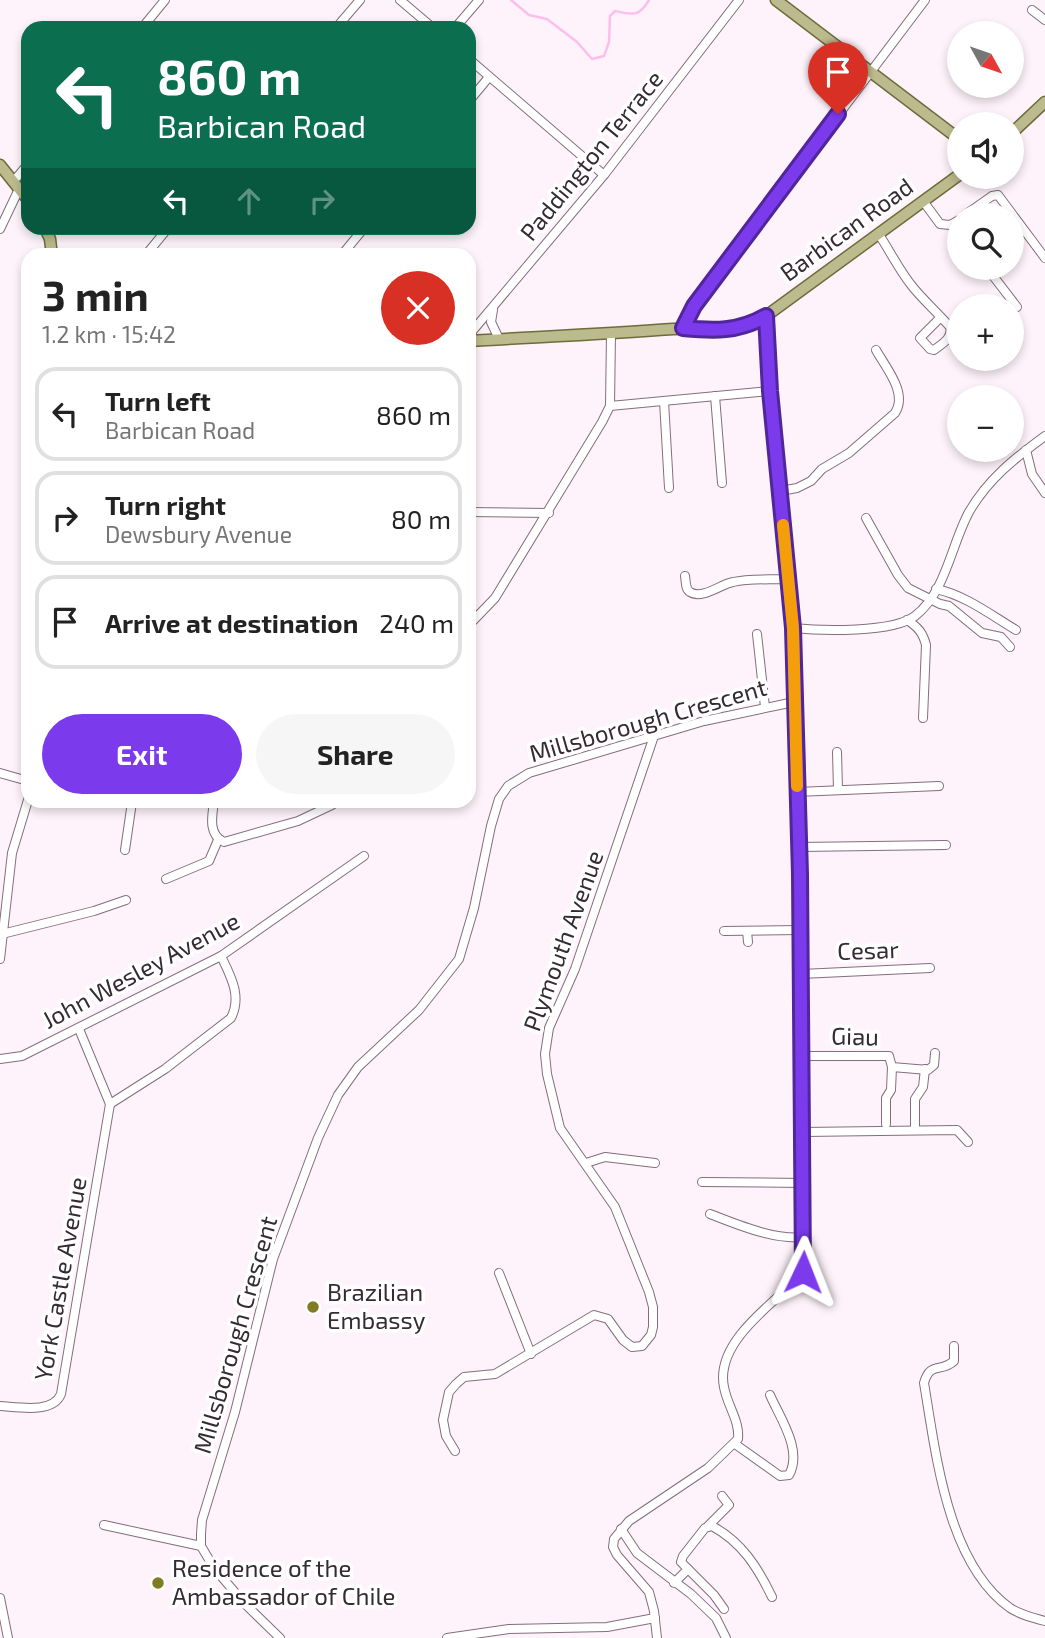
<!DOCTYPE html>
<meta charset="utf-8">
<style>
body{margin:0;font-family:"Exo 2",sans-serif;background:#f6f6f6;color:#222;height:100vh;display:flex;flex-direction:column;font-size:26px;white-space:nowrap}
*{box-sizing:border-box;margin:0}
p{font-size:23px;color:#767676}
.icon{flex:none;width:38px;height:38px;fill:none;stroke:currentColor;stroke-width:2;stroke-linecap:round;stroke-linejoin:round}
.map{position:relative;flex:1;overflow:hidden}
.side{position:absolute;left:21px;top:248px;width:455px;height:560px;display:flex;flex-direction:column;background:#fff;border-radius:21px;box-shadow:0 4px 10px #0003}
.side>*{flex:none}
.banner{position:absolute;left:21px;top:21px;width:455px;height:214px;border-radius:21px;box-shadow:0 4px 10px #0003;background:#0b6e4f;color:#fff;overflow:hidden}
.needle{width:46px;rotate:130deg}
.buttons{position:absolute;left:947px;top:21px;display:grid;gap:14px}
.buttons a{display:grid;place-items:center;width:77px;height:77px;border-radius:50%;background:#fff;box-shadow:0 4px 10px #0003;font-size:35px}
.pin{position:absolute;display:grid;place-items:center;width:60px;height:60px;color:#fff;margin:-72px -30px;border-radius:50% 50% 50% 0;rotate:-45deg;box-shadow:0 0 7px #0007}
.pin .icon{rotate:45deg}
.me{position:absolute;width:77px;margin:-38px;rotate:2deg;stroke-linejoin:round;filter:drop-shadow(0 0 5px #0008)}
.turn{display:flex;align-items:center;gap:24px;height:147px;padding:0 21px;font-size:32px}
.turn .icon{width:91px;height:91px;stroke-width:2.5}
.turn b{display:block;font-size:49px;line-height:60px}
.lanes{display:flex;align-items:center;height:66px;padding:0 21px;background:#0003;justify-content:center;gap:35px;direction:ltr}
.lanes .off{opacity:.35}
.round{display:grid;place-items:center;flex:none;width:74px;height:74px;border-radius:37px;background:#f6f6f6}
.headline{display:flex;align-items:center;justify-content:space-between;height:119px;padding:0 21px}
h1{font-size:42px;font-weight:700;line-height:52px}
.action{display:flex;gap:14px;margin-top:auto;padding:14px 21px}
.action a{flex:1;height:80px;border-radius:42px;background:#7c3aed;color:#fff;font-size:28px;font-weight:700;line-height:80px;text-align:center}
.action a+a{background:#f6f6f6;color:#222}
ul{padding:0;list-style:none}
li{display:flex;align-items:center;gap:21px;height:94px;margin:0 14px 10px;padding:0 7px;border:4px solid #e0e0e0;border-radius:21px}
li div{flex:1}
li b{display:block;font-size:26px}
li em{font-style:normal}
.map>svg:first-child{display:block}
</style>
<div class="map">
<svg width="1045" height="1638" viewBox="0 0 1045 1638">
<rect width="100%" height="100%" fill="#fef3fa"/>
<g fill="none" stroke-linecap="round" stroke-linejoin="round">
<path stroke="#fcbfeb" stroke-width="2.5" d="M 511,0 L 529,15 L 547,19 L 577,42 L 592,59 L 604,56 L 609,42 L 610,16 L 615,11 C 633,15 639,17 649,0"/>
<defs>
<g id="minor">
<path d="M 400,0 L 433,28"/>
<path d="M 1032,10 L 1045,20"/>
<path d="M 142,28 L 165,0"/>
<path d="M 336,28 L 360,0"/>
<path d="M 455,28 L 479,0"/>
<path d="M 469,59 L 604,175"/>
<path d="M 469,101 L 489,77"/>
<path d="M 13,182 L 28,164"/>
<path d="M 923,201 L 940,224 L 950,225 L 959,220"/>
<path d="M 965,215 L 992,196 L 998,195 L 1045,258"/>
<path d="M 0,229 L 19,189"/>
<path d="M 878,233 C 890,251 899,270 912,286 C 923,300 938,313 950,327 C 953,338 942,344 934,350 L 930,349 L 920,338 L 941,317"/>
<path d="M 145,256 L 168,228"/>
<path d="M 341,256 L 364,228"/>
<path d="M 987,268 L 1017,307"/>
<path d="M 493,310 L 491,322 L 499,339"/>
<path d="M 683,329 L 694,306 L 925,0"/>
<path d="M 469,335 L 604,175 L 739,0"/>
<path d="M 715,396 L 722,483"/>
<path d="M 664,401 L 669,488"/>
<path d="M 610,406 L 770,391"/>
<path d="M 1026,450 L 1032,474 L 1045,493"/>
<path d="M 780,491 L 797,488 L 811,481 L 822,469 L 849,453 L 895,413 C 908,393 886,368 876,350"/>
<path d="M 469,512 L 549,513"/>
<path d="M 866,518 L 898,575 L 908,588 L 940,604 L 949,606 L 982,633 L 1001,637 L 1010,647"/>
<path d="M 685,576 C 686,581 685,589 690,592 C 702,600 721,584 733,582 C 750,578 771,580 789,579"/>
<path d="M 936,589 C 965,595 991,615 1016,630"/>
<path d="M 907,620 C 918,627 923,633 926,645 L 923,718"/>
<path d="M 469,625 L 495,598 L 602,422 L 610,406 L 611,333"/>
<path d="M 793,628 C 821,631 893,633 915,616 C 946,592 951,545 969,512 C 988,479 1015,458 1045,436"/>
<path d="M 757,634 L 765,707"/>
<path d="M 837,752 L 838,790"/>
<path d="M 0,773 L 28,781"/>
<path d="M 797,792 L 939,786"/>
<path d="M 214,802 C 212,816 208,835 224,842 L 298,821 L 332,805"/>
<path d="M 799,847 L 946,845"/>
<path d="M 125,850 L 132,802"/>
<path d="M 166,879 L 209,861 L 218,840"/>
<path d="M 724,931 L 800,930"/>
<path d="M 747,931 L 748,942"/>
<path d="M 2,934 L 94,911 L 126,900"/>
<path d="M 0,959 L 12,853 L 28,800"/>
<path d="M 801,974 L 930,968"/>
<path d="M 79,1029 L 110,1104"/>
<path d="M 802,1056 L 889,1056 L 892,1067 L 891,1090 L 886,1098 L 886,1124"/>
<path d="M 0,1059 L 22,1056 L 221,956 L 364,856"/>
<path d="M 892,1067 L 928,1070 L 934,1065 L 935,1053"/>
<path d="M 110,1104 L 165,1069 L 231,1018 C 242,996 231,977 221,956"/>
<path d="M 915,1126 L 915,1099 L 923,1087 L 925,1069"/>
<path d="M 803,1132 L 957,1130 L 968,1142"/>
<path d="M 586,1163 L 605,1157 L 655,1163"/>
<path d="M 702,1182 L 804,1183"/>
<path d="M 710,1214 C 739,1225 773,1240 804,1237"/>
<path d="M 499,1273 L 531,1354"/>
<path d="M 954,1346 L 954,1361 C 941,1373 930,1361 924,1383 C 936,1454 947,1563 1010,1608 C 1021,1615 1033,1618 1045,1621"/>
<path d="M 0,1406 C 18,1407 53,1414 61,1394 L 110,1104"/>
<path d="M 735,1444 L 780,1476 L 789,1475 C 803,1450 780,1418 770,1395"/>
<path d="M 455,1451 L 446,1436 L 443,1420 L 449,1392 L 456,1384 L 464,1377 L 495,1374 L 594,1315 L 608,1319 L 623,1340 L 632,1347 L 642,1346 L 651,1335 L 653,1327 L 653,1307 L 649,1292 L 615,1207 L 560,1128 L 547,1074 L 545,1054 L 549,1028 L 575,969 L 654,736"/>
<path d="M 104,1525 L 201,1546"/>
<path d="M 708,1526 L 729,1505 L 722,1496"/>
<path d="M 621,1529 L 637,1553 L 691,1594 L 716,1618 L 726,1638"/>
<path d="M 688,1569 L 714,1595 L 724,1609"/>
<path d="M 674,1583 L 688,1569 L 681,1562 L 683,1556 L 705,1528 L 712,1526 C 742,1542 758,1568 772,1597"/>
<path d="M 0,1598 L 8,1638"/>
<path d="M 280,1638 L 245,1604 L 214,1568 L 201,1546 L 201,1534 L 202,1520 L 235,1412 L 273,1259 L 318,1138 L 338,1095 L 358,1067 L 419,1010 L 459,959 L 474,908 L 491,826 L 499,799 L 508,786 L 529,773 L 704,721 L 794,702"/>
<path d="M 447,1638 L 509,1629 L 607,1627 L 655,1618"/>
<path d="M 657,1638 L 654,1611 L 649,1592 L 617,1555 L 613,1547 L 614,1539 L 629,1521 L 708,1468 L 738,1439 C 740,1421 727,1405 724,1387 C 715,1344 769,1306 797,1280 L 803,1272 L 804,1263 L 799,847 L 793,628 L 770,391 L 766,316"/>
</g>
<g id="major">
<path d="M 776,0 L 959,139"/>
<path d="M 1012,133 L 1045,102"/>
<path d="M 0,165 L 28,200"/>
<path d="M 45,228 L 50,239 L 52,256"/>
<path d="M 469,341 C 537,337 605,334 673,329 C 712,327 729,337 766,316 L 959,175"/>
</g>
</defs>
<use href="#minor" stroke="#846d7d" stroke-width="10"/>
<use href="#major" stroke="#706b3c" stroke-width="13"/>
<use href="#minor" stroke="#fff" stroke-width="8"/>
<use href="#major" stroke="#bcbb8d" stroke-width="10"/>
</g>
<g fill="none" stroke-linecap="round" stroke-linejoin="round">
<defs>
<path id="route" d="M 803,1272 L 800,874 L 793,628 L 770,391 L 766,316 C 738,332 714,331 683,328 L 694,306 L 838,114"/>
</defs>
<use href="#route" stroke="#51269a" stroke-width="18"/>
<use href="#route" stroke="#7c3aed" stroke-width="12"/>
<path stroke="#f59e0b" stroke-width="12" d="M 783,525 L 793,628 L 797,786"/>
</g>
<g fill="#7f7c23" stroke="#fff" stroke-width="2.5">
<circle cx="313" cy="1307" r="7"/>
<circle cx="158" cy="1583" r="7"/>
</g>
<g text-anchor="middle" stroke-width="7" stroke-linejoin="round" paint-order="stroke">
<g font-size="24" fill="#352b32" stroke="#fff">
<text transform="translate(592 156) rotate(-51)" y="8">Paddington Terrace</text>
<text transform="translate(847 230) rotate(-36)" y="8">Barbican Road</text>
<text transform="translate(648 721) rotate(-16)" y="8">Millsborough Crescent</text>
<text transform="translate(564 941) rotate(-70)" y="8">Plymouth Avenue</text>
<text transform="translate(868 951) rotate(-2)" y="8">Cesar</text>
<text transform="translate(141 971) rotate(-28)" y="8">John Wesley Avenue</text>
<text transform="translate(855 1037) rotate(1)" y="8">Giau</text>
<text transform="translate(61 1279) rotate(-80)" y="8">York Castle Avenue</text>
<text transform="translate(236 1335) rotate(-74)" y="8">Millsborough Crescent</text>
</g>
<g font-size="24" fill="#352b32" stroke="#fff" text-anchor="start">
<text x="327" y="1301">Brazilian<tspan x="327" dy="28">Embassy</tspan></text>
<text x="172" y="1577">Residence of the<tspan x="172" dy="28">Ambassador of Chile</tspan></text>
</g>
</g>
</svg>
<div class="buttons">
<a><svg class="needle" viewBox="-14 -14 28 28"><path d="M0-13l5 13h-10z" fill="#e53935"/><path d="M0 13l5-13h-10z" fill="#767676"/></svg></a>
<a><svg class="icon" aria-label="sound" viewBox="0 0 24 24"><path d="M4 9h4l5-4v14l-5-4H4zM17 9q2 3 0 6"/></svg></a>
<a><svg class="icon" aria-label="search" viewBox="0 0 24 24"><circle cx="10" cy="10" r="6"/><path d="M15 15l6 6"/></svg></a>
<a>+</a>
<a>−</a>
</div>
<div class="pin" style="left:838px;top:114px;background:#d93025"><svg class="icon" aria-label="arrive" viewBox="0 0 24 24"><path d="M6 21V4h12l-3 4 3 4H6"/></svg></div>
<svg class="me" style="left:803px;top:1272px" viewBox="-20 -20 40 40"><path d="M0-17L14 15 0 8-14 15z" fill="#7c3aed" stroke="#fff" stroke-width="4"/></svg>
<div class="banner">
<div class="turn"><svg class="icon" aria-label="left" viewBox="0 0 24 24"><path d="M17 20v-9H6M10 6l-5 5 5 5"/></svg><div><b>860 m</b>Barbican Road</div></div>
<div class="lanes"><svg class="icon" aria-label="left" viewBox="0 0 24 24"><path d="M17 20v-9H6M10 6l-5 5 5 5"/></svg><svg class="icon off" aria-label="ahead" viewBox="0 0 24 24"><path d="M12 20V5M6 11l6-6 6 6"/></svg><svg class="icon off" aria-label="right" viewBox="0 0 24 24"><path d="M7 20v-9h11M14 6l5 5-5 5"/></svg></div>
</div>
<section class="side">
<div class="headline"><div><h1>3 min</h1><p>1.2 km · 15:42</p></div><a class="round" style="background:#d93025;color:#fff"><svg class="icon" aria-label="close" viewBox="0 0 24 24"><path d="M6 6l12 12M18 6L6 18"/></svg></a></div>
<ul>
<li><svg class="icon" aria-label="left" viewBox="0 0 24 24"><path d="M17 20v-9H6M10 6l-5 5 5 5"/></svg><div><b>Turn left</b><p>Barbican Road</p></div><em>860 m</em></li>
<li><svg class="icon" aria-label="right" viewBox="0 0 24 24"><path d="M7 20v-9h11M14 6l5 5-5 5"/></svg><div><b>Turn right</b><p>Dewsbury Avenue</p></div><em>80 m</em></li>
<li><svg class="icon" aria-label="arrive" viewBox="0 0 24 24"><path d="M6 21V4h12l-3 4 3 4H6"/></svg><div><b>Arrive at destination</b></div><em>240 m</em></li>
</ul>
<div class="action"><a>Exit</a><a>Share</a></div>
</section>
</div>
